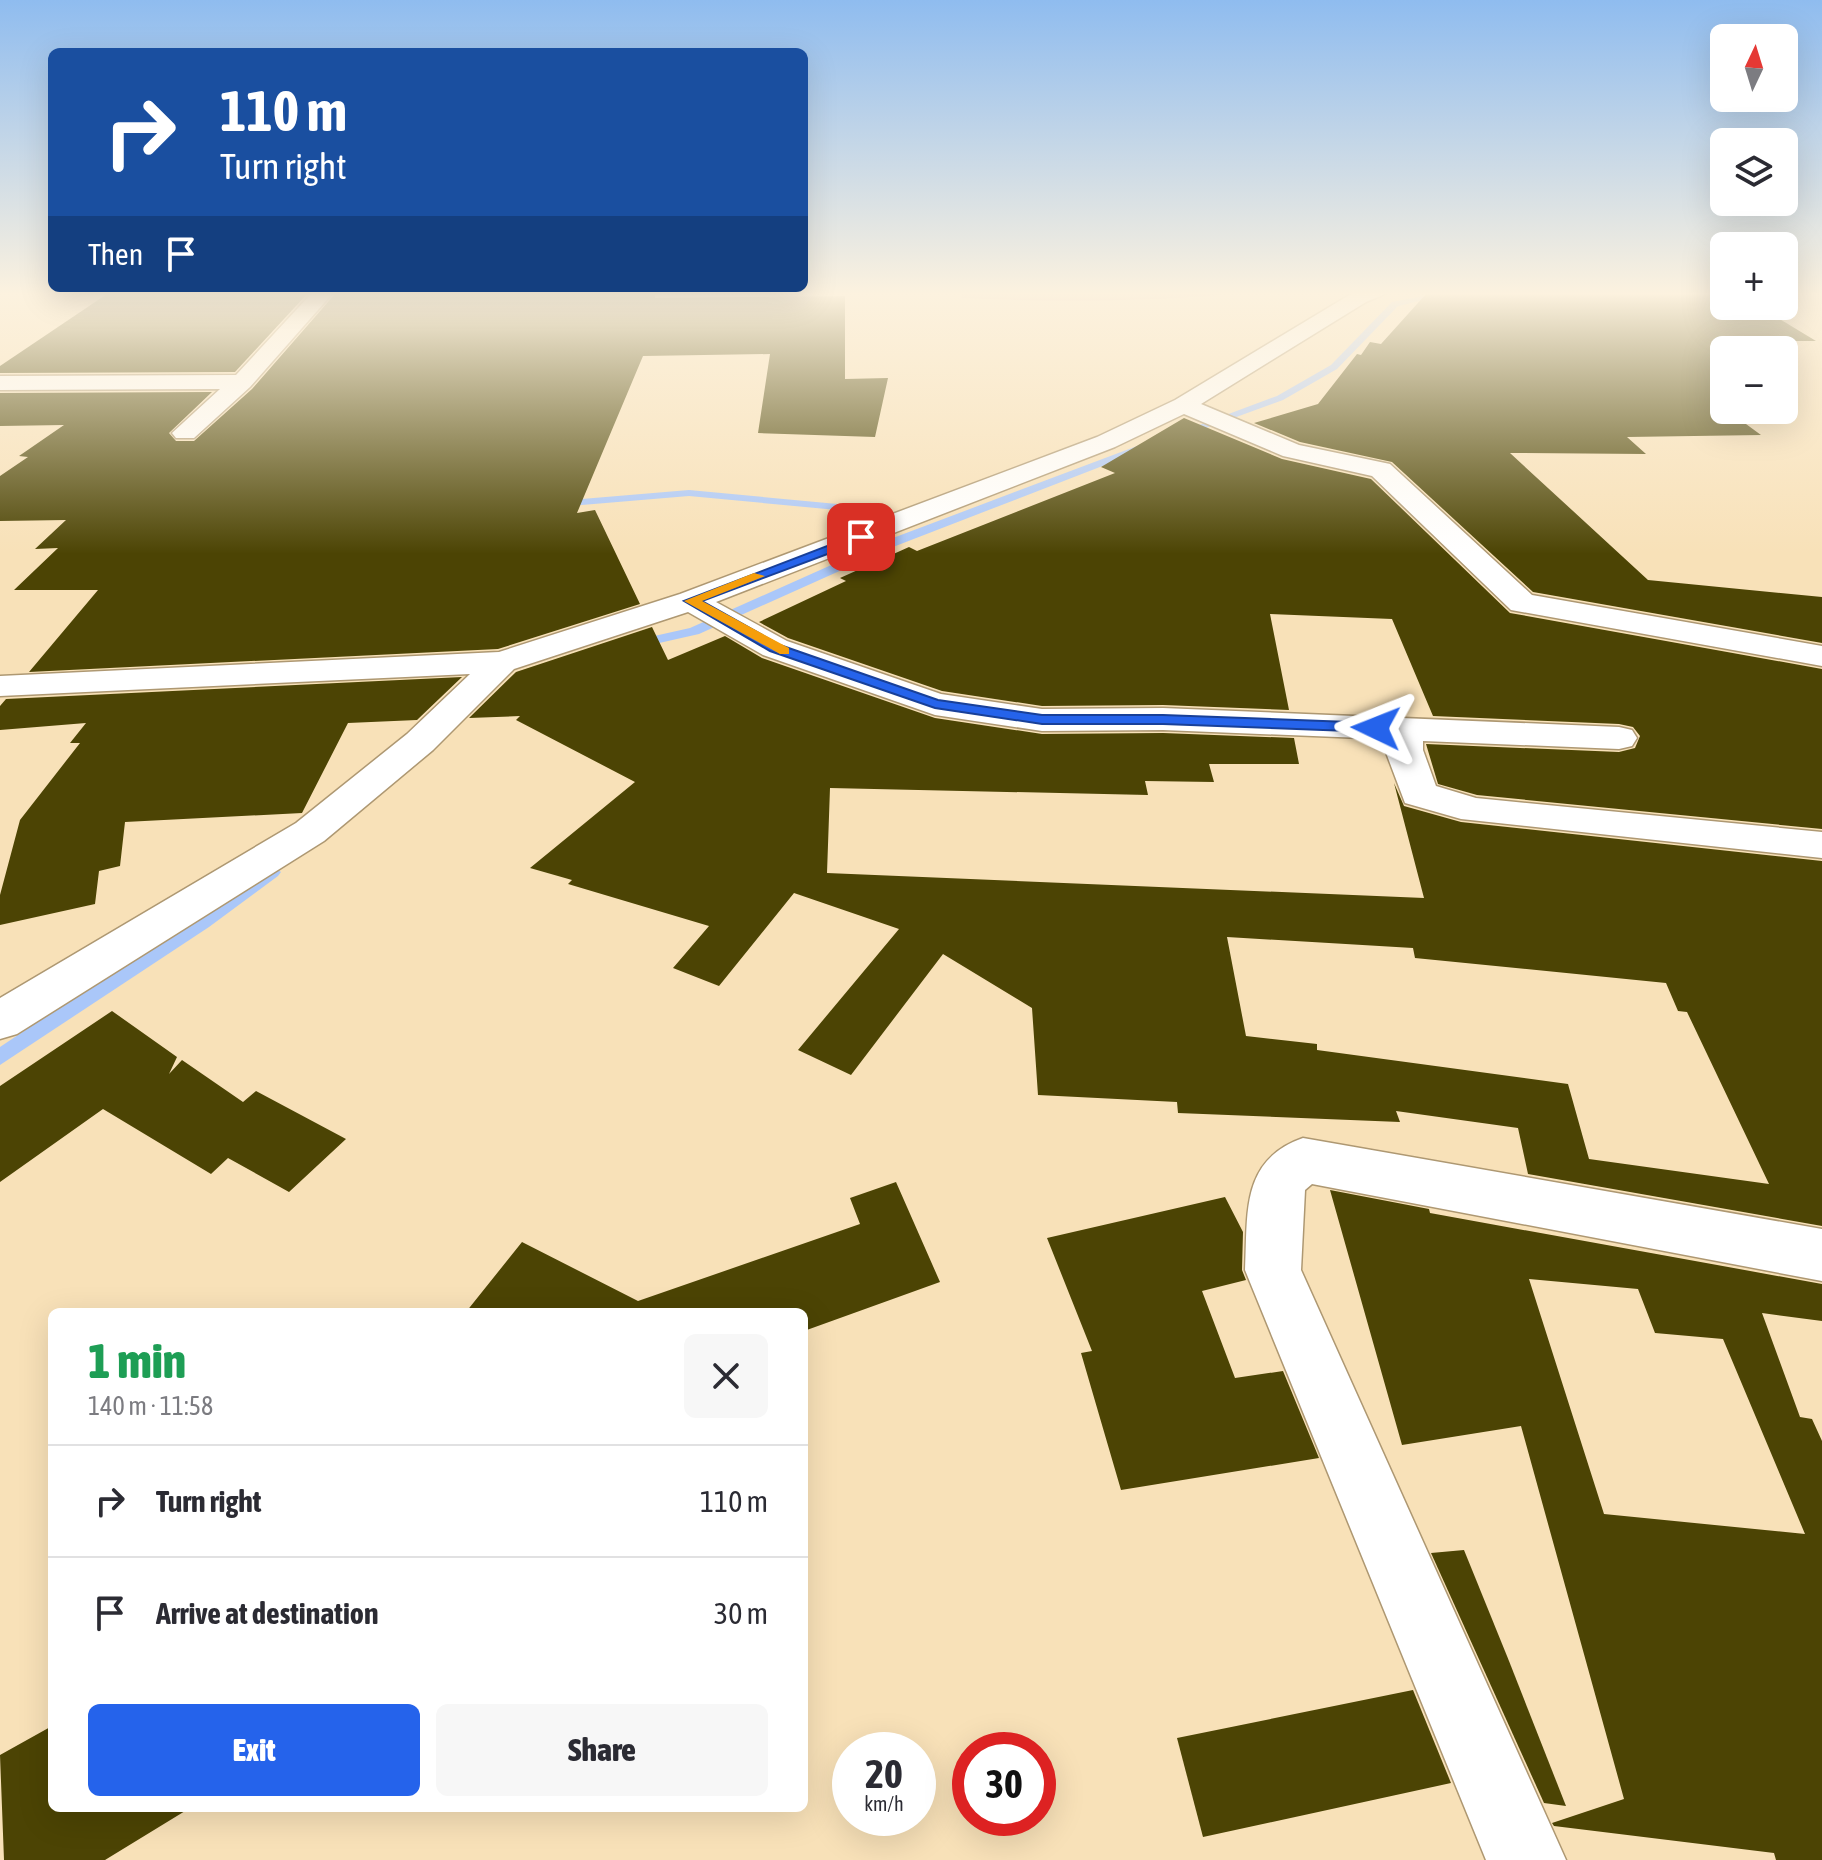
<!DOCTYPE html>
<meta charset="utf-8">
<style>
body{margin:0;font-family:"Asap Condensed",sans-serif;background:#f7f7f7;color:#2b2b33;height:100vh;display:flex;flex-direction:column;font-size:30px;white-space:nowrap}
*{box-sizing:border-box;margin:0}
p{font-size:26px;color:#7c7c81}
.icon{flex:none;width:44px;height:44px;fill:none;stroke:currentColor;stroke-width:2;stroke-linecap:round;stroke-linejoin:round}
.map{position:relative;flex:1;overflow:hidden}
.sheet{position:absolute;left:48px;top:1308px;width:760px;height:504px;display:flex;flex-direction:column;background:#fff;border-radius:12px;box-shadow:0 8px 32px #0002}
.sheet>*{flex:none}
.top-card{position:absolute;left:48px;top:48px;width:760px;height:244px;border-radius:12px;box-shadow:0 8px 32px #0002;background:#1a4fa0;color:#fff;overflow:hidden}
.needle{width:52px;rotate:4deg}
.buttons{position:absolute;left:1710px;top:24px;display:grid;gap:16px}
.buttons a{display:grid;place-items:center;width:88px;height:88px;border-radius:12px;background:#fff;box-shadow:0 8px 32px #0002;font-size:40px}
.speed{position:absolute;left:832px;top:1732px;display:flex;gap:16px;font-size:40px;font-weight:700;text-align:center}
.speed>*{display:grid;place-content:center;width:104px;height:104px;border-radius:50%;background:#fff;box-shadow:0 8px 32px #0002;line-height:1}
.speed small{font-size:20px;font-weight:400}
.speed .limit{border:12px solid #d22;background:#fff;color:#111}
.pin{position:absolute;display:grid;place-items:center;width:68px;height:68px;color:#fff;margin:-34px;border-radius:16px;box-shadow:0 4px 12px #0006}
.me{position:absolute;width:88px;margin:-44px;rotate:272deg;stroke-linejoin:round;filter:drop-shadow(0 0 6px #0008)}
.turn{display:flex;align-items:center;gap:28px;height:168px;padding:0 40px;font-size:36px}
.turn .icon{width:104px;height:104px;stroke-width:2.5}
.turn b{display:block;font-size:56px;line-height:68px}
.then{display:flex;align-items:center;height:76px;padding:0 40px;background:#0003;gap:16px;font-size:30px}
.round{display:grid;place-items:center;flex:none;width:84px;height:84px;border-radius:12px;background:#f7f7f7}
.headline{display:flex;align-items:center;justify-content:space-between;height:136px;padding:0 40px}
h1{font-size:48px;font-weight:800;line-height:60px;color:#1e9e55}
.button{display:flex;gap:16px;margin-top:auto;padding:16px 40px}
.button a{flex:1;height:92px;border-radius:12px;background:#2563eb;color:#fff;font-size:32px;font-weight:800;line-height:92px;text-align:center}
.button a+a{background:#f7f7f7;color:#2b2b33}
ul{padding:0;list-style:none}
li{display:flex;align-items:center;gap:24px;height:112px;padding:0 40px;border-top:2px solid #e1e1e2}
li div{flex:1}
li b{display:block;font-size:30px}
li em{font-style:normal}
.map>svg:first-child{display:block}
</style>
<div class="map">
<svg width="1822" height="1860" viewBox="0 0 1822 1860">
<rect width="100%" height="100%" fill="#f8e1b8"/>
<path fill="#e0a4a1" d="M 961,294 L 1230,294 C 1140,302 1052,302 962,298 Z"/>
<g fill="none" stroke-linecap="round" stroke-linejoin="round">
<g fill="#aac7f9" fill-rule="evenodd">
<path d="M 1433,294 L 1449,294 L 1398,306 L 1337,369 L 1283,400 L 1184,436 L 1175,434 L 1277,396 L 1331,365 L 1392,302 Z"/>
<path d="M 1145,443 L 1150,446 L 1149,448 L 893,547 L 699,634 L 637,648 L 630,644 L 632,641 L 690,628 L 885,541 Z"/>
<path d="M 689,490 L 848,505 L 916,521 L 910,524 L 848,511 L 689,496 L 558,507 L 552,504 L 558,501 Z"/>
<path d="M 272,866 L 281,872 L 278,876 L 209,927 L 0,1065 L 0,1047 Z"/>
</g>
</g>
<g fill="#4c4404" fill-rule="evenodd">
<path d="M 107,294 L 307,294 L 235,372 L 0,373 L 0,366 Z"/>
<path d="M 335,294 L 655,294 L 655,298 L 845,296 L 845,379 L 888,378 L 875,437 L 758,433 L 770,354 L 643,356 L 577,513 L 595,510 L 640,604 L 498,649 L 29,672 L 98,590 L 14,590 L 58,548 L 35,549 L 66,520 L 0,521 L 0,476 L 28,457 L 19,456 L 64,425 L 0,426 L 0,393 L 212,392 L 169,433 L 176,441 L 194,441 L 252,389 Z"/>
<path d="M 1426,294 L 1724,294 L 1724,306 L 1758,306 L 1816,341 L 1750,341 L 1763,350 L 1724,350 L 1724,410 L 1758,410 L 1762,413 L 1731,413 L 1761,435 L 1627,437 L 1646,454 L 1510,453 L 1648,580 L 1822,597 L 1822,643 L 1533,592 L 1392,462 L 1300,442 L 1254,423 L 1318,404 L 1357,354 L 1361,355 L 1370,342 L 1381,344 Z"/>
<path d="M 1184,418 L 1282,459 L 1371,479 L 1510,613 L 1822,669 L 1822,829 L 1477,795 L 1438,784 L 1426,744 L 1619,752 L 1635,748 L 1640,736 L 1633,727 L 1619,724 L 1433,716 L 1392,619 L 1270,614 L 1289,710 L 1163,705 L 1042,706 L 942,691 L 788,638 L 759,622 L 846,581 L 840,578 L 909,547 L 917,551 L 1115,473 L 1101,467 Z"/>
<path d="M 652,627 L 668,660 L 725,636 L 762,658 L 935,718 L 1042,734 L 1163,733 L 1294,738 L 1299,764 L 1209,764 L 1214,782 L 1145,781 L 1148,795 L 830,788 L 827,873 L 1424,898 L 1394,783 L 1404,806 L 1461,822 L 1822,861 L 1822,1226 L 1528,1174 L 1518,1128 L 1396,1111 L 1400,1122 L 1178,1113 L 1177,1102 L 1038,1095 L 1032,1008 L 943,954 L 851,1075 L 798,1050 L 899,929 L 794,893 L 719,986 L 673,968 L 709,926 L 568,884 L 572,880 L 530,868 L 635,782 L 516,720 L 520,716 L 469,718 L 516,672 ZM 1227,937 L 1413,948 L 1415,958 L 1666,983 L 1678,1011 L 1687,1012 L 1769,1184 L 1589,1159 L 1568,1084 L 1317,1050 L 1317,1044 L 1246,1036 Z"/>
<path d="M 462,677 L 417,720 L 348,723 L 302,813 L 125,822 L 120,866 L 99,871 L 95,904 L 0,925 L 0,895 L 20,820 L 80,743 L 70,743 L 86,723 L 0,730 L 0,706 L 6,699 Z"/>
<path d="M 112,1011 L 177,1057 L 169,1074 L 182,1060 L 243,1102 L 256,1091 L 346,1139 L 289,1192 L 228,1158 L 211,1174 L 103,1109 L 0,1182 L 0,1086 Z"/>
<path d="M 896,1182 L 940,1282 L 804,1331 L 804,1312 L 466,1312 L 522,1242 L 638,1301 L 860,1224 L 850,1198 Z"/>
<path d="M 1330,1190 L 1429,1209 L 1430,1213 L 1822,1284 L 1822,1321 L 1762,1313 L 1800,1417 L 1812,1419 L 1822,1441 L 1822,1860 L 1776,1860 L 1774,1853 L 1554,1826 L 1552,1823 L 1624,1799 L 1521,1426 L 1402,1445 ZM 1529,1279 L 1638,1289 L 1655,1333 L 1723,1339 L 1805,1534 L 1604,1514 Z"/>
<path d="M 1225,1197 L 1243,1232 L 1242,1270 L 1246,1280 L 1202,1291 L 1235,1378 L 1283,1371 L 1319,1458 L 1121,1490 L 1081,1353 L 1092,1351 L 1047,1238 Z"/>
<path d="M 1464,1550 L 1509,1661 L 1566,1806 L 1544,1803 L 1431,1553 Z"/>
<path d="M 1413,1690 L 1451,1783 L 1203,1837 L 1177,1738 Z"/>
<path d="M 52,1726 L 52,1808 L 190,1808 L 105,1860 L 4,1860 L 0,1755 Z"/>
</g>
<g fill="none" stroke-linecap="round" stroke-linejoin="round">
<defs>
<g id="street">
<path d="M 311,294 L 332,294 L 250,387 L 194,438 L 176,438 L 172,433 L 220,389 L 0,390 L 0,376 L 236,375 Z"/>
<path d="M 1351,294 L 1385,294 L 1366,302 L 1201,404 L 1299,445 L 1390,464 L 1532,595 L 1822,646 L 1822,666 L 1511,610 L 1372,476 L 1283,456 L 1184,414 L 1115,447 L 716,602 L 787,641 L 941,694 L 1042,709 L 1163,708 L 1619,727 L 1632,730 L 1637,738 L 1632,746 L 1619,749 L 1423,741 L 1423,750 L 1436,786 L 1476,798 L 1822,832 L 1822,858 L 1461,819 L 1405,803 L 1385,750 L 1387,739 L 1163,730 L 1042,731 L 935,715 L 763,655 L 688,612 L 514,669 L 433,750 L 324,841 L 17,1034 L 0,1039 L 0,998 L 296,823 L 407,734 L 470,674 L 0,696 L 0,676 L 499,652 L 680,594 L 1097,437 L 1175,400 Z"/>
<path d="M 1303,1138 L 1822,1229 L 1822,1281 L 1312,1184 L 1305,1190 L 1301,1270 L 1566,1860 L 1486,1860 L 1245,1270 C 1248,1214 1240,1160 1303,1138 Z"/>
</g>
</defs>
<use href="#street" stroke="#ae9872" stroke-width="3"/>
<use href="#street" fill="#fff" fill-rule="evenodd"/>
</g>
<linearGradient id="sky" x2="0" y2="1"><stop stop-color="#8fbcef"/><stop offset="0.53" stop-color="#fcf2df"/><stop offset="1" stop-color="#fcf2df" stop-opacity="0"/></linearGradient>
<rect width="1822" height="554" fill="url(#sky)"/>
<path fill="#2563eb" stroke="#184099" stroke-width="2" d="M 861,533 L 865,534 L 865,540 L 702,601 L 780,645 L 938,700 L 1042,715 L 1163,715 L 1376,723 L 1383,728 L 1376,732 L 1163,724 L 1042,724 L 935,708 L 770,651 L 684,601 Z"/>
<path fill="#f59e0b" d="M 754,573 L 765,576 L 702,601 L 789,648 L 789,654 L 780,654 L 684,601 Z"/>
</svg>
<div class="buttons">
<a><svg class="needle" viewBox="-14 -14 28 28"><path d="M0-13l5 13h-10z" fill="#e53935"/><path d="M0 13l5-13h-10z" fill="#7c7c81"/></svg></a>
<a><svg class="icon" aria-label="layers" viewBox="0 0 24 24"><path d="M12 4l9 5-9 5-9-5zM3 14l9 5 9-5"/></svg></a>
<a>+</a>
<a>−</a>
</div>
<div class="speed"><div>20<small>km/h</small></div><div class="limit">30</div></div>
<div class="pin" style="left:861px;top:537px;background:#d93025"><svg class="icon" aria-label="arrive" viewBox="0 0 24 24"><path d="M6 21V4h12l-3 4 3 4H6"/></svg></div>
<svg class="me" style="left:1376px;top:728px" viewBox="-20 -20 40 40"><path d="M0-17L14 15 0 8-14 15z" fill="#2563eb" stroke="#fff" stroke-width="4"/></svg>
<div class="top-card">
<div class="turn"><svg class="icon" aria-label="right" viewBox="0 0 24 24"><path d="M7 20v-9h11M14 6l5 5-5 5"/></svg><div><b>110 m</b>Turn right</div></div>
<div class="then">Then<svg class="icon" aria-label="arrive" viewBox="0 0 24 24"><path d="M6 21V4h12l-3 4 3 4H6"/></svg></div>
</div>
<section class="sheet">
<div class="headline"><div><h1>1 min</h1><p>140 m · 11:58</p></div><a class="round"><svg class="icon" aria-label="close" viewBox="0 0 24 24"><path d="M6 6l12 12M18 6L6 18"/></svg></a></div>
<ul>
<li><svg class="icon" aria-label="right" viewBox="0 0 24 24"><path d="M7 20v-9h11M14 6l5 5-5 5"/></svg><div><b>Turn right</b></div><em>110 m</em></li>
<li><svg class="icon" aria-label="arrive" viewBox="0 0 24 24"><path d="M6 21V4h12l-3 4 3 4H6"/></svg><div><b>Arrive at destination</b></div><em>30 m</em></li>
</ul>
<div class="button"><a>Exit</a><a>Share</a></div>
</section>
</div>
